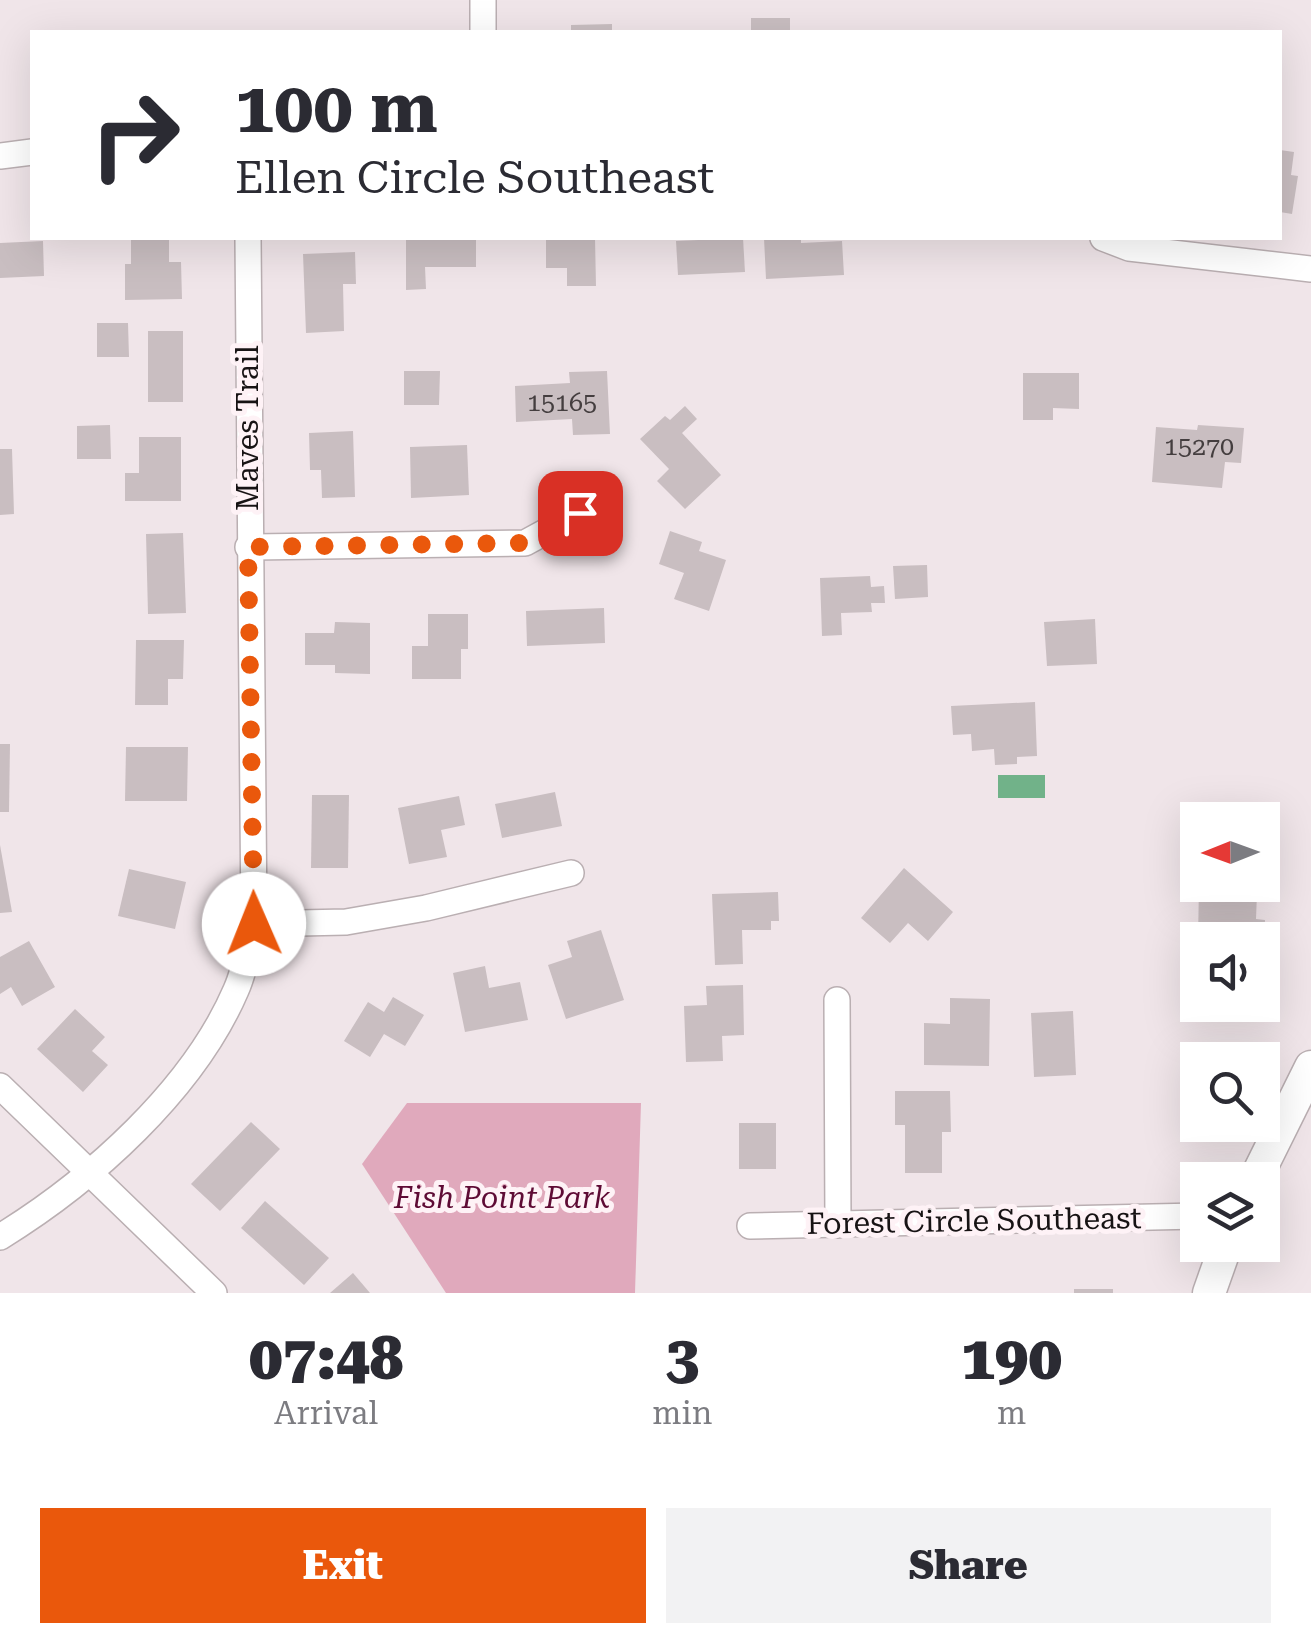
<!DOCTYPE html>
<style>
body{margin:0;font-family:"Roboto Serif",serif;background:#f2f2f3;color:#2b2b33;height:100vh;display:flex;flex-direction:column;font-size:38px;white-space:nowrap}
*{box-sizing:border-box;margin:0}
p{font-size:32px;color:#7c7c81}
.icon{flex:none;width:55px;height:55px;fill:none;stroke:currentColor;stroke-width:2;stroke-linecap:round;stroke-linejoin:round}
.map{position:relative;height:1293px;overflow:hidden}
.drawer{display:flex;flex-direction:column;background:#fff;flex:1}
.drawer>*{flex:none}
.hud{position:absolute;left:30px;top:30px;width:1252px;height:210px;border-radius:0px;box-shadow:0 10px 40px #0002;background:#fff;color:#2b2b33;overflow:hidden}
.needle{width:65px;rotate:269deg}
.fabs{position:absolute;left:1180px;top:802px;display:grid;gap:20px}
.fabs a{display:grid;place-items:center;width:100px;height:100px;border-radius:0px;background:#fff;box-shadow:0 10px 40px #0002;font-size:50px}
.pin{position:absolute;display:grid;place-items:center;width:85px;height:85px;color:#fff;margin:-42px;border-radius:20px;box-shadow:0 5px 15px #0006}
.me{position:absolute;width:110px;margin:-55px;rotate:359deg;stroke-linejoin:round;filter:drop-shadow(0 0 8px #0008)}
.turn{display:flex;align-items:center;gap:35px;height:210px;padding:0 40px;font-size:45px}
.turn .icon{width:130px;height:130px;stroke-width:2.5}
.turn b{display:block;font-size:70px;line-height:85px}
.eta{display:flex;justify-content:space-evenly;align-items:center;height:170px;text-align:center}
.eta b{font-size:60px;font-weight:800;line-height:70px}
.action{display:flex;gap:20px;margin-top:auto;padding:20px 40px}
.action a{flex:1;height:115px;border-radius:0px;background:#ea580c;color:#fff;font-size:40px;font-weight:800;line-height:115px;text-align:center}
.action a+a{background:#f2f2f3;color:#2b2b33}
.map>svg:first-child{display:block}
</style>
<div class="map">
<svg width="1311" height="1293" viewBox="0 0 1311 1293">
<rect width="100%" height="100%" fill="#f0e5e9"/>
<path fill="#e0a9bc" d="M 407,1103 L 641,1103 L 635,1293 L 446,1293 L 362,1164 Z"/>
<rect fill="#71b289" x="998" y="775" width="47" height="23"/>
<g fill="#c9bec1">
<rect x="751" y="18" width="39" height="14"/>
<path d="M 612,24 L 612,32 L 571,32 L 571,25 Z"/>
<path d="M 1280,150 L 1294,152 L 1291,175 L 1298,176 L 1292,214 L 1280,212 Z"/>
<path d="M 131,238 L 169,238 L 169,262 L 181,262 L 182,299 L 125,300 L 125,264 L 131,264 Z"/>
<path d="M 406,238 L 476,238 L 476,267 L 425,267 L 426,289 L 406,290 Z"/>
<path d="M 546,238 L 595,238 L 596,286 L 567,286 L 567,268 L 546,268 Z"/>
<path d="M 743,238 L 745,272 L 678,275 L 676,241 Z"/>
<path d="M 764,238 L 801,238 L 801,243 L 842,241 L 844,275 L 766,279 Z"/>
<path d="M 43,241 L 44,276 L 0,278 L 0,243 Z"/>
<path d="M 355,252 L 356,284 L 343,284 L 344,331 L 306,333 L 303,254 Z"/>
<path d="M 97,323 L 128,323 L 129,357 L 97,357 Z"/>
<rect x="148" y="331" width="35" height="71"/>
<path d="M 404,371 L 440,371 L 439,405 L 404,405 Z"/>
<path d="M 607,371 L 610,434 L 573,435 L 572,419 L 516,422 L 515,386 L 570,383 L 569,372 Z"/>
<path d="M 1023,373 L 1079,373 L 1079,409 L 1053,408 L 1053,420 L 1023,420 Z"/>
<path d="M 685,406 L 697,419 L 682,433 L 721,475 L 685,509 L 657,481 L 669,469 L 640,439 L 665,416 L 670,420 Z"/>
<path d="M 110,425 L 111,459 L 77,459 L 77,426 Z"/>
<path d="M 1198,425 L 1244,428 L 1241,463 L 1225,462 L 1222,488 L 1152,482 L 1156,427 L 1197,430 Z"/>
<path d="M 353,431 L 355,497 L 322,498 L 321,470 L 310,470 L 309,433 Z"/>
<path d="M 139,437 L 181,437 L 181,501 L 125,501 L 125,473 L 139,473 Z"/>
<path d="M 467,445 L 469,495 L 411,498 L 410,447 Z"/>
<path d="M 0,449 L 12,449 L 14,514 L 0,515 Z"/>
<path d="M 670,531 L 702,542 L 699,551 L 726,560 L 709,611 L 674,599 L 684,573 L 659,564 Z"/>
<path d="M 183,533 L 186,613 L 148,614 L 146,534 Z"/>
<path d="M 927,565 L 928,597 L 895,599 L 893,566 Z"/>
<path d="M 870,576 L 871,587 L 884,586 L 885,603 L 871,603 L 872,612 L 841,613 L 842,635 L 822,636 L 820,578 Z"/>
<path d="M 604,608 L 605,643 L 527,646 L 526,611 Z"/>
<path d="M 428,614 L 468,614 L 468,649 L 461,649 L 461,679 L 412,679 L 412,646 L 428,646 Z"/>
<path d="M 1095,619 L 1097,664 L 1047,666 L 1044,622 Z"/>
<path d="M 335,622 L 370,623 L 370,674 L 335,673 L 335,665 L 305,665 L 305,633 L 334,633 Z"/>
<path d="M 136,640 L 184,640 L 183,679 L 168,679 L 168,705 L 135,705 Z"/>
<path d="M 1035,702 L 1037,756 L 1017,757 L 1017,764 L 995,765 L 994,749 L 972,751 L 971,734 L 953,735 L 951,706 Z"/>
<path d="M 0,744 L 10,744 L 9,812 L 0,812 Z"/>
<path d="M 126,747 L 188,747 L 187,801 L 125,801 Z"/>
<path d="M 555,792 L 562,826 L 502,838 L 495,804 Z"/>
<path d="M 312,795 L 349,795 L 348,868 L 311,868 Z"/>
<path d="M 459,796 L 465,825 L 441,830 L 447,857 L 409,864 L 398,808 Z"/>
<path d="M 0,845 L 12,912 L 0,913 Z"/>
<path d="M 1262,866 L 1269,866 L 1269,894 L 1257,893 L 1256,919 L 1265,920 L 1264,940 L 1198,940 L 1199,885 L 1262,885 Z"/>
<path d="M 904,868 L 953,912 L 928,941 L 908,923 L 890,943 L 861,918 Z"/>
<path d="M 129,869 L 186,882 L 175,929 L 118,916 Z"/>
<path d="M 778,892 L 779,921 L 771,921 L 771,930 L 742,930 L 743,964 L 715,965 L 712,894 Z"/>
<path d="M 601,930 L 624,1000 L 566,1019 L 548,965 L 572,957 L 567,941 Z"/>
<path d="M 29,941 L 55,987 L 22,1006 L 11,987 L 0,994 L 0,957 Z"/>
<path d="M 485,966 L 489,988 L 520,982 L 528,1020 L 465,1032 L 453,973 Z"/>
<path d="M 743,985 L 744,1035 L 722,1036 L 723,1061 L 686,1062 L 684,1006 L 707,1005 L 706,986 Z"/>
<path d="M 393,997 L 424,1015 L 405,1046 L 384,1034 L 370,1057 L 344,1041 L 368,1002 L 384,1012 Z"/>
<path d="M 950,998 L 990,999 L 989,1066 L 924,1065 L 924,1023 L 950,1024 Z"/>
<path d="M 75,1009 L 105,1037 L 92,1051 L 108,1065 L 83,1092 L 37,1049 Z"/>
<path d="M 1073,1011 L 1076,1075 L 1034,1077 L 1031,1013 Z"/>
<path d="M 895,1091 L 950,1091 L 951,1132 L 942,1132 L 942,1173 L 905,1173 L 905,1125 L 895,1125 Z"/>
<path d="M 251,1122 L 280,1149 L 220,1211 L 191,1184 Z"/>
<rect x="739" y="1123" width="37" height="46"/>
<path d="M 265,1201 L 329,1258 L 304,1285 L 241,1228 Z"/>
<path d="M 353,1273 L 370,1293 L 330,1293 Z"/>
<rect x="1074" y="1289" width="39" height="4"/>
</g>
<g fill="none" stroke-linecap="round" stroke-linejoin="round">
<defs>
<g id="minor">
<path d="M 483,0 L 483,32"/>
<path d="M 0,156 L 32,152"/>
<path d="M 1103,238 L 1129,248 L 1311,269"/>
<path d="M 248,547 L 525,543 L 580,513"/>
<path d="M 254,924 L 346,922 L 426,908 L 571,873"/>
<path d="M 837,1000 L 838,1225"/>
<path d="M 0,1086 L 214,1293"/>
<path d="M 750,1226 L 1198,1216"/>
<path d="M 0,1237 C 91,1181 193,1090 236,990 C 245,970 249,945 254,924 L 248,238"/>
</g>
<g id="tertiary">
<path d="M 1255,1180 L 1311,1067"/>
<path d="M 1209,1293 L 1226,1245"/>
</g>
</defs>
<use href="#minor" stroke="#baafb2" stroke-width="28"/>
<use href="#tertiary" stroke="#baafb2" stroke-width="35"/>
<use href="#minor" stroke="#fff" stroke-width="25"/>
<use href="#tertiary" stroke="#fff" stroke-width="32"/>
</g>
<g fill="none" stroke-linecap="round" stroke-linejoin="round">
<path stroke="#ea580c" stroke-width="18" stroke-dasharray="0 32.4" d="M 254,924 L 248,547 L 525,543 L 580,513"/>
</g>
<g text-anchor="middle" stroke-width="10" stroke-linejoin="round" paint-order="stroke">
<g font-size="25" fill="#443e3f">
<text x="562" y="411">15165</text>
<text x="1199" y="455">15270</text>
</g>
<g font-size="30" fill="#171314" stroke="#fef2f6">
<text transform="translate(248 428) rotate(-90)" y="10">Maves Trail</text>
<text transform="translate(974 1221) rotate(-1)" y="10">Forest Circle Southeast</text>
</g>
<g font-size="30" font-style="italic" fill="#5e0b35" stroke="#fef2f6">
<text x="502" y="1208">Fish Point Park</text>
</g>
</g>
</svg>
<div class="fabs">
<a><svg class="needle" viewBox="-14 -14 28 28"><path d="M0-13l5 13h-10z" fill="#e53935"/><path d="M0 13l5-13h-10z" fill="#7c7c81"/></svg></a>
<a><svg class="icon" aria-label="sound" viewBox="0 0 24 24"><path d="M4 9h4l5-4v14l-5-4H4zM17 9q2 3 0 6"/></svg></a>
<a><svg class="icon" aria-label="search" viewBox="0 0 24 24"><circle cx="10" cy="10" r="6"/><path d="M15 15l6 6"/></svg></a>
<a><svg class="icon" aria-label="layers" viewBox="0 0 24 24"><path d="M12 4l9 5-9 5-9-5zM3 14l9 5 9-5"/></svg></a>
</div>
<div class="pin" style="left:580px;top:513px;background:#d93025"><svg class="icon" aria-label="arrive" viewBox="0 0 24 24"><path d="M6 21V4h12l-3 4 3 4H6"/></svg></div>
<svg class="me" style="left:254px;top:924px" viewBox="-20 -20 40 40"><circle r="19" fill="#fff"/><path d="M0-13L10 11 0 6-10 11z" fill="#ea580c"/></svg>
<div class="hud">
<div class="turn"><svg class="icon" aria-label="right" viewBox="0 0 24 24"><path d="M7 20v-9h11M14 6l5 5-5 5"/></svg><div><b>100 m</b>Ellen Circle Southeast</div></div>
</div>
</div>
<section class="drawer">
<div class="eta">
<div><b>07:48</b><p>Arrival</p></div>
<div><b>3</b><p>min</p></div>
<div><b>190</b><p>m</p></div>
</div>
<div class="action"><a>Exit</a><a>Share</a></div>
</section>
